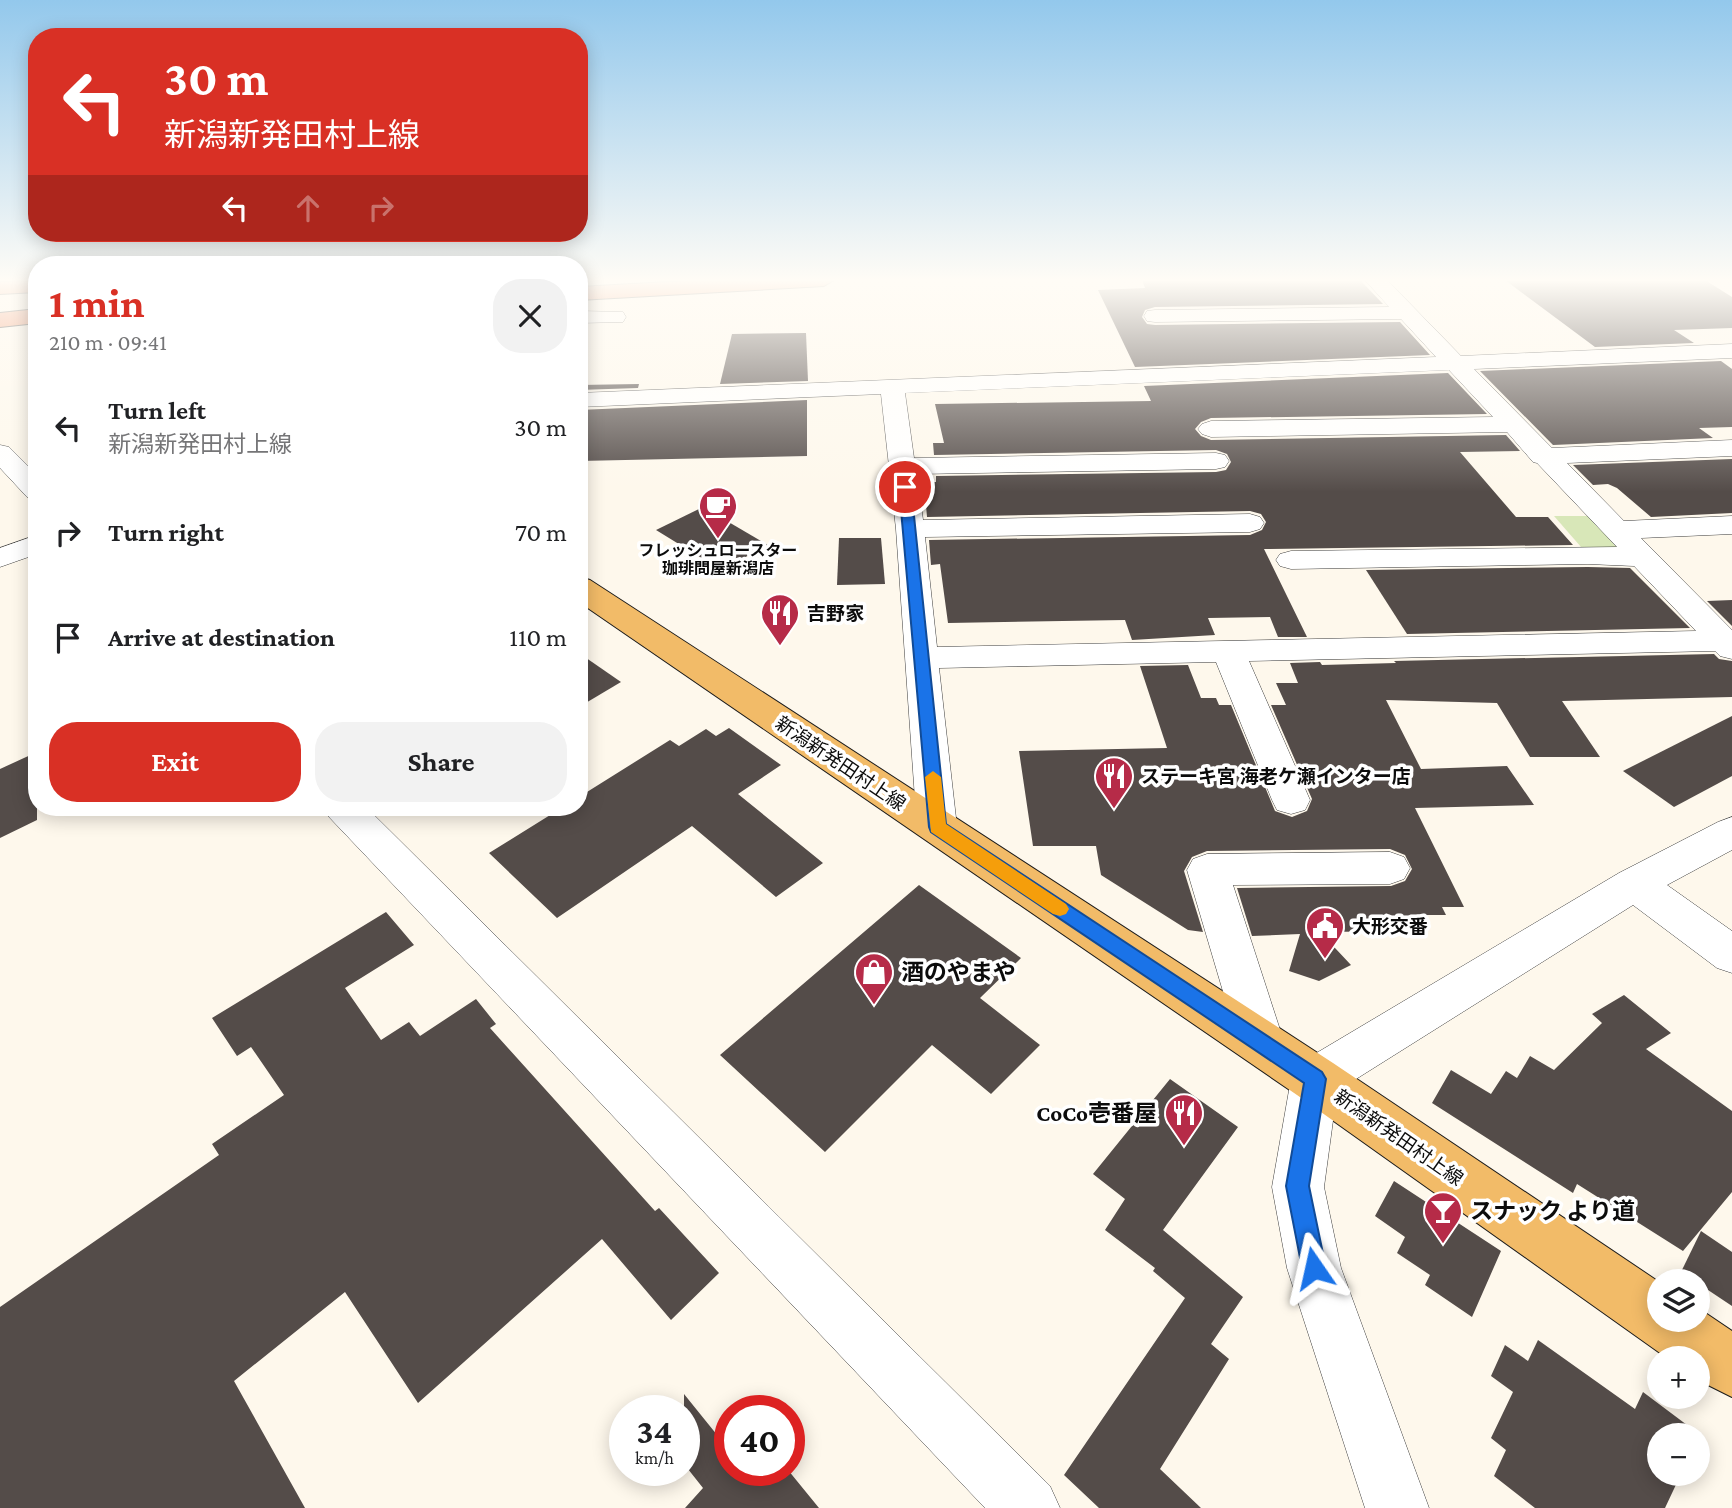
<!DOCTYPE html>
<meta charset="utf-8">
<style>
body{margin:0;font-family:"Crimson Pro","Noto Sans JP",serif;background:#f2f2f2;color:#202124;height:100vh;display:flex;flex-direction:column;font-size:26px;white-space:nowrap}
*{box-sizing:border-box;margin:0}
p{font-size:23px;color:#757577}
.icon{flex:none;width:38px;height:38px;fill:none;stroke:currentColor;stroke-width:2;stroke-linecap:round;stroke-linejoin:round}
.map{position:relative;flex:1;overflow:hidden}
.sheet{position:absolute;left:28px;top:256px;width:560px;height:560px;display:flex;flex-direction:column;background:#fff;border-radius:28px;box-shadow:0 4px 18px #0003}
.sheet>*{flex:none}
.guide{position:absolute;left:28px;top:28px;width:560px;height:214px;border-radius:28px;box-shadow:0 4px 18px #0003;background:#d93025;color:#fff;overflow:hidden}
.fabs{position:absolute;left:1647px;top:1269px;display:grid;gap:14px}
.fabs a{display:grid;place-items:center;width:63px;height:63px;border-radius:50%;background:#fff;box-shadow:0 4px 18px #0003;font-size:35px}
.speed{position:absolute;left:609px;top:1395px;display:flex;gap:14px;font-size:35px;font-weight:700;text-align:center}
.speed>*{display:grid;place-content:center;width:91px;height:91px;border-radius:50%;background:#fff;box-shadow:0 4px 18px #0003;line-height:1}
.speed small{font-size:18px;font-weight:400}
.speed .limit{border:10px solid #d22;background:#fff;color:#111}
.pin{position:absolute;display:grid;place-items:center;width:60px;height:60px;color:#fff;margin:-30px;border:4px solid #fff;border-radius:50%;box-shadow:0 2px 7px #0007}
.me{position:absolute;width:77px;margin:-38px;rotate:349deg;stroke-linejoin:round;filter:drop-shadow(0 0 5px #0008)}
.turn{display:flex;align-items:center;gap:24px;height:147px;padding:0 21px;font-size:32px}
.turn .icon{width:91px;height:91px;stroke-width:2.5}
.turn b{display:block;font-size:49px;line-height:60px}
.lanes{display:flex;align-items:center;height:66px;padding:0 21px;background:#0003;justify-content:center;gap:35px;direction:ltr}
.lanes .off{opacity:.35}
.round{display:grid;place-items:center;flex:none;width:74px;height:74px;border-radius:28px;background:#f2f2f2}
.head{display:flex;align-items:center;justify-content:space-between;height:119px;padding:0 21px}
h1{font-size:42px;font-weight:700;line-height:52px;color:#d93025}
.primary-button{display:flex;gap:14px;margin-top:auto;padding:14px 21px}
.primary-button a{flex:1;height:80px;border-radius:28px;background:#d93025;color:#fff;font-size:28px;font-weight:700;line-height:80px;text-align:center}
.primary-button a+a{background:#f2f2f2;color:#202124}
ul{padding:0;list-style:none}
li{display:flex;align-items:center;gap:21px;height:105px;padding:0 21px}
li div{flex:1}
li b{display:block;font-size:26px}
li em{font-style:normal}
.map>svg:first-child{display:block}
</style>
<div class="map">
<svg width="1732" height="1508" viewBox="0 0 1732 1508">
<rect width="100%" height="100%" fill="#fef8ec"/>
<path fill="#d8e7b8" d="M 1554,516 L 1604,516 L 1638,552 L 1588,555 Z"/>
<g fill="#544c49">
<path d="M 1142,280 L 1360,280 L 1383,304 L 1155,307 L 1145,310 L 1142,317 L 1147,324 L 1155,325 L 1400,322 L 1430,355 L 1135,367 L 1098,290 L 1145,288 Z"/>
<path d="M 1505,280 L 1705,280 L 1732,297 L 1732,328 L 1674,330 L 1694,343 L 1595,347 Z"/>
<path d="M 806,333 L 808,381 L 720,384 L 732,334 Z"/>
<path d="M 1721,361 L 1732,369 L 1732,427 L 1699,428 L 1713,438 L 1553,445 L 1480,371 Z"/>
<path d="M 1448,373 L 1487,414 L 1211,418 L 1201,422 L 1195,429 L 1201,436 L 1211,440 L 1506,435 L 1520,451 L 1460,452 L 1516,517 L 1548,517 L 1573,545 L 1264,549 L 1307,637 L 1278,637 L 1270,617 L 1208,618 L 1215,635 L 1132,640 L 1125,620 L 948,623 L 940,564 L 931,565 L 929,540 L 1250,535 L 1262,530 L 1266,522 L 1261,514 L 1250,511 L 927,517 L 924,482 L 936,482 L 936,476 L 1216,472 L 1226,470 L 1231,462 L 1227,454 L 1216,450 L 934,455 L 933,443 L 944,443 L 935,404 L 1151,401 L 1144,386 Z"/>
<path d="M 639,384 L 638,388 L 579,390 L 579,385 Z"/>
<path d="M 807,400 L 807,456 L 579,461 L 579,410 Z"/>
<path d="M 1732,459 L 1732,513 L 1651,517 L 1617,488 L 1608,484 L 1593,485 L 1573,465 Z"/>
<path d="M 703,507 L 768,545 L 721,570 L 656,530 Z"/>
<path d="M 839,538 L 881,538 L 885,584 L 837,585 Z"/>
<path d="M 1588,567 L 1630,568 L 1690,628 L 1407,634 L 1366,570 Z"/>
<path d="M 1732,600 L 1732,626 L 1707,601 Z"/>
<path d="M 579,653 L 621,682 L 579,707 Z"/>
<path d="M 1714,654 L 1719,659 L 1732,661 L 1732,697 L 1562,701 L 1600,757 L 1530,757 L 1497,703 L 1386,700 L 1421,769 L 1507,766 L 1534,805 L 1415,808 L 1464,907 L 1442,907 L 1446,915 L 1411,915 L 1419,931 L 1320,932 L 1351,965 L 1319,981 L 1289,971 L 1300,934 L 1252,936 L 1237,888 L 1391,886 L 1405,881 L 1412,869 L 1405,855 L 1390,849 L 1207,851 L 1192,857 L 1184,871 L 1203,932 L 1188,930 L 1101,875 L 1096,846 L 1033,846 L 1019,751 L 1167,748 L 1140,666 L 1188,665 L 1201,698 L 1216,698 L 1219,705 L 1231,705 L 1275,811 L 1292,817 L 1307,811 L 1312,799 L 1271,705 L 1286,705 L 1276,683 L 1298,683 L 1290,663 L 1320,662 L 1322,665 L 1396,663 L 1394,661 Z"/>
<path d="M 1732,716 L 1732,776 L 1674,807 L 1623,771 Z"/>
<path d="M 729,728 L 781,765 L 738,794 L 823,863 L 776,897 L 692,826 L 557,918 L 489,853 L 563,807 L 579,807 L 579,797 L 670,740 L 679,746 L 706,729 L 716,736 Z"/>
<path d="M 37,752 L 37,820 L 0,838 L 0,769 Z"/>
<path d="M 919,885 L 1021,958 L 980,998 L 1040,1045 L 991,1094 L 932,1045 L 825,1152 L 720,1055 Z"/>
<path d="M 386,912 L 414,945 L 345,988 L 381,1040 L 409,1022 L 420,1036 L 476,999 L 496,1024 L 490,1028 L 655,1211 L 659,1208 L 719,1273 L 671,1320 L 602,1239 L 418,1403 L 345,1292 L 234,1381 L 305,1508 L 0,1508 L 0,1307 L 219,1155 L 212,1144 L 284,1095 L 251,1047 L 237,1056 L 212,1018 Z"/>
<path d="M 1624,995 L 1671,1033 L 1646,1049 L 1732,1111 L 1732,1192 L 1683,1251 L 1577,1184 L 1573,1193 L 1432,1103 L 1451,1070 L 1491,1094 L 1506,1071 L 1517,1078 L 1530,1056 L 1554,1070 L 1602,1023 L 1592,1014 Z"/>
<path d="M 1170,1079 L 1238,1127 L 1163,1230 L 1243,1297 L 1211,1344 L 1229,1359 L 1160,1469 L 1201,1508 L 1099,1508 L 1064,1475 L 1185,1298 L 1153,1271 L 1155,1268 L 1105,1230 L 1125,1199 L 1093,1174 Z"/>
<path d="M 1394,1181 L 1501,1251 L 1472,1317 L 1425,1285 L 1430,1275 L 1397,1253 L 1405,1237 L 1375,1216 Z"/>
<path d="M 1701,1231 L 1732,1252 L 1732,1306 L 1681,1272 Z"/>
<path d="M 1538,1340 L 1635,1409 L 1643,1392 L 1699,1434 L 1698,1437 L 1698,1435 L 1659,1435 L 1659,1474 L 1681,1474 L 1665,1508 L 1535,1508 L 1494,1476 L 1506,1450 L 1491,1438 L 1513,1392 L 1491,1376 L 1505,1345 L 1528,1361 Z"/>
<path d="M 684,1394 L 730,1451 L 730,1470 L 788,1470 L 819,1508 L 685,1508 L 703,1488 L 684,1464 Z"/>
</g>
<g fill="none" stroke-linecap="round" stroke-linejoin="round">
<defs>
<g id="minor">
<path d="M 1365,280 L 1387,280 L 1461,356 L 1732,344 L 1732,358 L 1474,369 L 1552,448 L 1732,440 L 1732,456 L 1567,463 L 1624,521 L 1732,516 L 1732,534 L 1641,538 L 1732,630 L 1732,659 L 1720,656 L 1715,651 L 1249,661 L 1310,800 L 1305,810 L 1291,814 L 1277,810 L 1272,800 L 1216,662 L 939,668 L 957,827 L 951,837 L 937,842 L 923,837 L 917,827 L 896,529 L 881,394 L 579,407 L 579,393 L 1436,357 L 1401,319 L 1155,322 L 1147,321 L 1144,316 L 1147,311 L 1155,310 L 1389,307 ZM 1449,370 L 1493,417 L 1211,421 L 1202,424 L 1198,429 L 1202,434 L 1211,437 L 1507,432 L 1533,462 L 1537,463 L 1617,547 L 1291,551 L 1280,554 L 1276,560 L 1280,566 L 1291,569 L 1588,564 L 1634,566 L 1696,631 L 937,647 L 925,537 L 1250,532 L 1260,529 L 1264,523 L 1260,517 L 1250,514 L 923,520 L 917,474 L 1216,469 L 1225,467 L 1229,461 L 1225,455 L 1216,453 L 914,458 L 905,393 Z"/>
<path d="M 579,311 L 623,312 L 626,317 L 623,322 L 579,323 Z"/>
<path d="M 0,445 L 9,447 L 37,475 L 37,499 L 27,497 L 0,468 Z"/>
<path d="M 37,535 L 37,554 L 0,567 L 0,548 Z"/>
<path d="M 324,807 L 366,807 L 1050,1486 L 1060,1508 L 985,1508 L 329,817 Z"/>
<path d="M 1732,817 L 1732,850 L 1667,885 L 1732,931 L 1732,973 L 1717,968 L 1633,905 L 1337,1091 L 1324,1187 L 1341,1268 L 1429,1508 L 1365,1508 L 1287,1268 L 1272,1187 L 1291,1079 L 1298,1064 L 1619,873 L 1718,822 Z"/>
<path d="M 1390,852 L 1404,857 L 1410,868 L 1404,879 L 1390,884 L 1233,885 L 1284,1042 L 1278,1057 L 1261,1063 L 1244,1057 L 1238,1042 L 1187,870 L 1193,859 L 1207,854 Z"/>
</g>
<path id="major" d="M 579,577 L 590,580 L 1333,1063 L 1659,1282 L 1659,1320 L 1698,1320 L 1698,1308 L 1732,1331 L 1732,1397 L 1698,1380 L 1698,1358 L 1667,1358 L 1297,1095 L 579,602 Z"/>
<g id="highway">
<path d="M 37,280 L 37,292 L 0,294 L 0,282 Z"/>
<path d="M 703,280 L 834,280 L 824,286 L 579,300 L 579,287 Z"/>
<path d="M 37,309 L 37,323 L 0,327 L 0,313 Z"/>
</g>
</defs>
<use href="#minor" stroke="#3f3f3f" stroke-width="1"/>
<use href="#major" stroke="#1d1d1d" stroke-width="2"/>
<use href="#highway" stroke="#1d1d1d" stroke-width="2"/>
<use href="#minor" fill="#fff" fill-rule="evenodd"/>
<use href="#major" fill="#f2bb68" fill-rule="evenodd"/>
<use href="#highway" fill="#ee865b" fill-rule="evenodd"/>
</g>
<linearGradient id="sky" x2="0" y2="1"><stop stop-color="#93c8ec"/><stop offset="0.57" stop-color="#fffcf6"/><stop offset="1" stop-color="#fffcf6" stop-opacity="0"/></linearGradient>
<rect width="1732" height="492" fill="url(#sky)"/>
<path fill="#1a73e8" stroke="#114b97" stroke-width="2" d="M 905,484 L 911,487 L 946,824 L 1322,1072 L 1326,1079 L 1309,1186 L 1326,1268 L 1322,1276 L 1314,1280 L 1306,1276 L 1302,1268 L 1286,1186 L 1304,1083 L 931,832 L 929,827 L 899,487 Z"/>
<path fill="#f59e0b" d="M 933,771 L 941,777 L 946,824 L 1066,904 L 1069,909 L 1066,914 L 1060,916 L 1053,914 L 931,832 L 925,777 Z"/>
<defs>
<symbol id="cafe-pin" viewBox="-11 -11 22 30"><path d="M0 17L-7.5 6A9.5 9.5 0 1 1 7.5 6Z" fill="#b62b48" stroke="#fff"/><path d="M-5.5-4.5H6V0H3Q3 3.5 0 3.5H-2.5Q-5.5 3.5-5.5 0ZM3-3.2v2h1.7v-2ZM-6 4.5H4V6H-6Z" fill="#fff"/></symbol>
<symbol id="restaurant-pin" viewBox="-11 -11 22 30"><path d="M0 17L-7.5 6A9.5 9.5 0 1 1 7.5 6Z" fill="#b62b48" stroke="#fff"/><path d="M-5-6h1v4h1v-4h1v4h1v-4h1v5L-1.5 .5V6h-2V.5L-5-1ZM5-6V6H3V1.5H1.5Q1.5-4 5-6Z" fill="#fff"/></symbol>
<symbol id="civic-pin" viewBox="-11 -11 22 30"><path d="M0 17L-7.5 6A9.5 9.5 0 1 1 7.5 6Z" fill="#b62b48" stroke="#fff"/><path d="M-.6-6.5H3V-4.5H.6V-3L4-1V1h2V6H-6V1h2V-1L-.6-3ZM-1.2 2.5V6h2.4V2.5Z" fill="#fff"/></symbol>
<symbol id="shop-pin" viewBox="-11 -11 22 30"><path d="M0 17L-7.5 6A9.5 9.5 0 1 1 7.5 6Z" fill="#b62b48" stroke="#fff"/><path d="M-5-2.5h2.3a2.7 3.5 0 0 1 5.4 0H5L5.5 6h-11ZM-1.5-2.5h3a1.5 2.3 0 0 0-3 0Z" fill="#fff"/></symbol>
<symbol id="bar-pin" viewBox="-11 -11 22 30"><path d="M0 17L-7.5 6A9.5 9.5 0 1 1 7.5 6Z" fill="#b62b48" stroke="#fff"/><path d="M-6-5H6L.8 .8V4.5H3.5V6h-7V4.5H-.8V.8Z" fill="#fff"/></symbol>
</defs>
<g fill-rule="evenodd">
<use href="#cafe-pin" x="696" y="484" width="44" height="60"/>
<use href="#restaurant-pin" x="758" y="591" width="44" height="60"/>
<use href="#restaurant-pin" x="1092" y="754" width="44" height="60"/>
<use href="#civic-pin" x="1303" y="904" width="44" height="60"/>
<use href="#shop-pin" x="852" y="950" width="44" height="60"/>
<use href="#restaurant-pin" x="1162" y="1091" width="44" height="60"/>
<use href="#bar-pin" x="1421" y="1189" width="44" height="60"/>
</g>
<g text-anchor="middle" stroke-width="7" stroke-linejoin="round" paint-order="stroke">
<g font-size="16" font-weight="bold" fill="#0c0c0c" stroke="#fff">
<text x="718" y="556">フレッシュロースター<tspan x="718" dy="18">珈琲問屋新潟店</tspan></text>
</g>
<g font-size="19" font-weight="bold" fill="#0c0c0c" stroke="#fff" text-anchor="start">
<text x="807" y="620">吉野家</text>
<text x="1141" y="783">ステーキ宮 海老ケ瀬インター店</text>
<text x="1352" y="933">大形交番</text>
</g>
<g font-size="19" fill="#0c0c0c" stroke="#fff">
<text transform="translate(841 763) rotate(34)" y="7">新潟新発田村上線</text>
<text transform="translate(1399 1137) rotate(35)" y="7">新潟新発田村上線</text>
</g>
<g font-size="23" font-weight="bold" fill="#0c0c0c" stroke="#fff" text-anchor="start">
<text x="901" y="980">酒のやまや</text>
<text x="1157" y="1121" text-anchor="end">CoCo壱番屋</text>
<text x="1470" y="1219">スナック より道</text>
</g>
</g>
</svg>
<div class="fabs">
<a><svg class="icon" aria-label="layers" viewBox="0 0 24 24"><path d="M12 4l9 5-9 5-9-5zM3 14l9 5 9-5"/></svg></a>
<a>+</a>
<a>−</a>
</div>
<div class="speed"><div>34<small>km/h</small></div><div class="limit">40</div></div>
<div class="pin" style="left:905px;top:487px;background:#d93025"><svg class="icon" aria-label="arrive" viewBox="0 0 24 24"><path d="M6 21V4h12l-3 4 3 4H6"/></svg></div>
<svg class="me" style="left:1314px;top:1268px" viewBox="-20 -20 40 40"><path d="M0-17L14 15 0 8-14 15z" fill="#1a73e8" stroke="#fff" stroke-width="4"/></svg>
<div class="guide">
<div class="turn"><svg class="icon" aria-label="left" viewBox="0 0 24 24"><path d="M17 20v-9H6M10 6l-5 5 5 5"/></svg><div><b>30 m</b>新潟新発田村上線</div></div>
<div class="lanes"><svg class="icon" aria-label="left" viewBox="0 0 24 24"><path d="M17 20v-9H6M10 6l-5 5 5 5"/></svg><svg class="icon off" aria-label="ahead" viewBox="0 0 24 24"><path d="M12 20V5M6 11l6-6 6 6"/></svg><svg class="icon off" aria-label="right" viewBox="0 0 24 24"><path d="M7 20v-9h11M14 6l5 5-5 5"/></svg></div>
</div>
<section class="sheet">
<div class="head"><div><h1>1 min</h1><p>210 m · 09:41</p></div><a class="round"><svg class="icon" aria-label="close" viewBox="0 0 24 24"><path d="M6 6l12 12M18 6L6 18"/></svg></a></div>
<ul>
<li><svg class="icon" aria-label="left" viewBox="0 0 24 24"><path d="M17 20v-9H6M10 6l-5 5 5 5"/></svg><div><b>Turn left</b><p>新潟新発田村上線</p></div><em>30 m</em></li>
<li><svg class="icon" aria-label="right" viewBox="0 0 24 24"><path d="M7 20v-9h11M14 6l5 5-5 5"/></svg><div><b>Turn right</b></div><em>70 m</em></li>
<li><svg class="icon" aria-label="arrive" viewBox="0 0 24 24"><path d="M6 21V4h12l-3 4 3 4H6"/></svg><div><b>Arrive at destination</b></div><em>110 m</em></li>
</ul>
<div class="primary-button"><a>Exit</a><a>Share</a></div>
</section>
</div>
